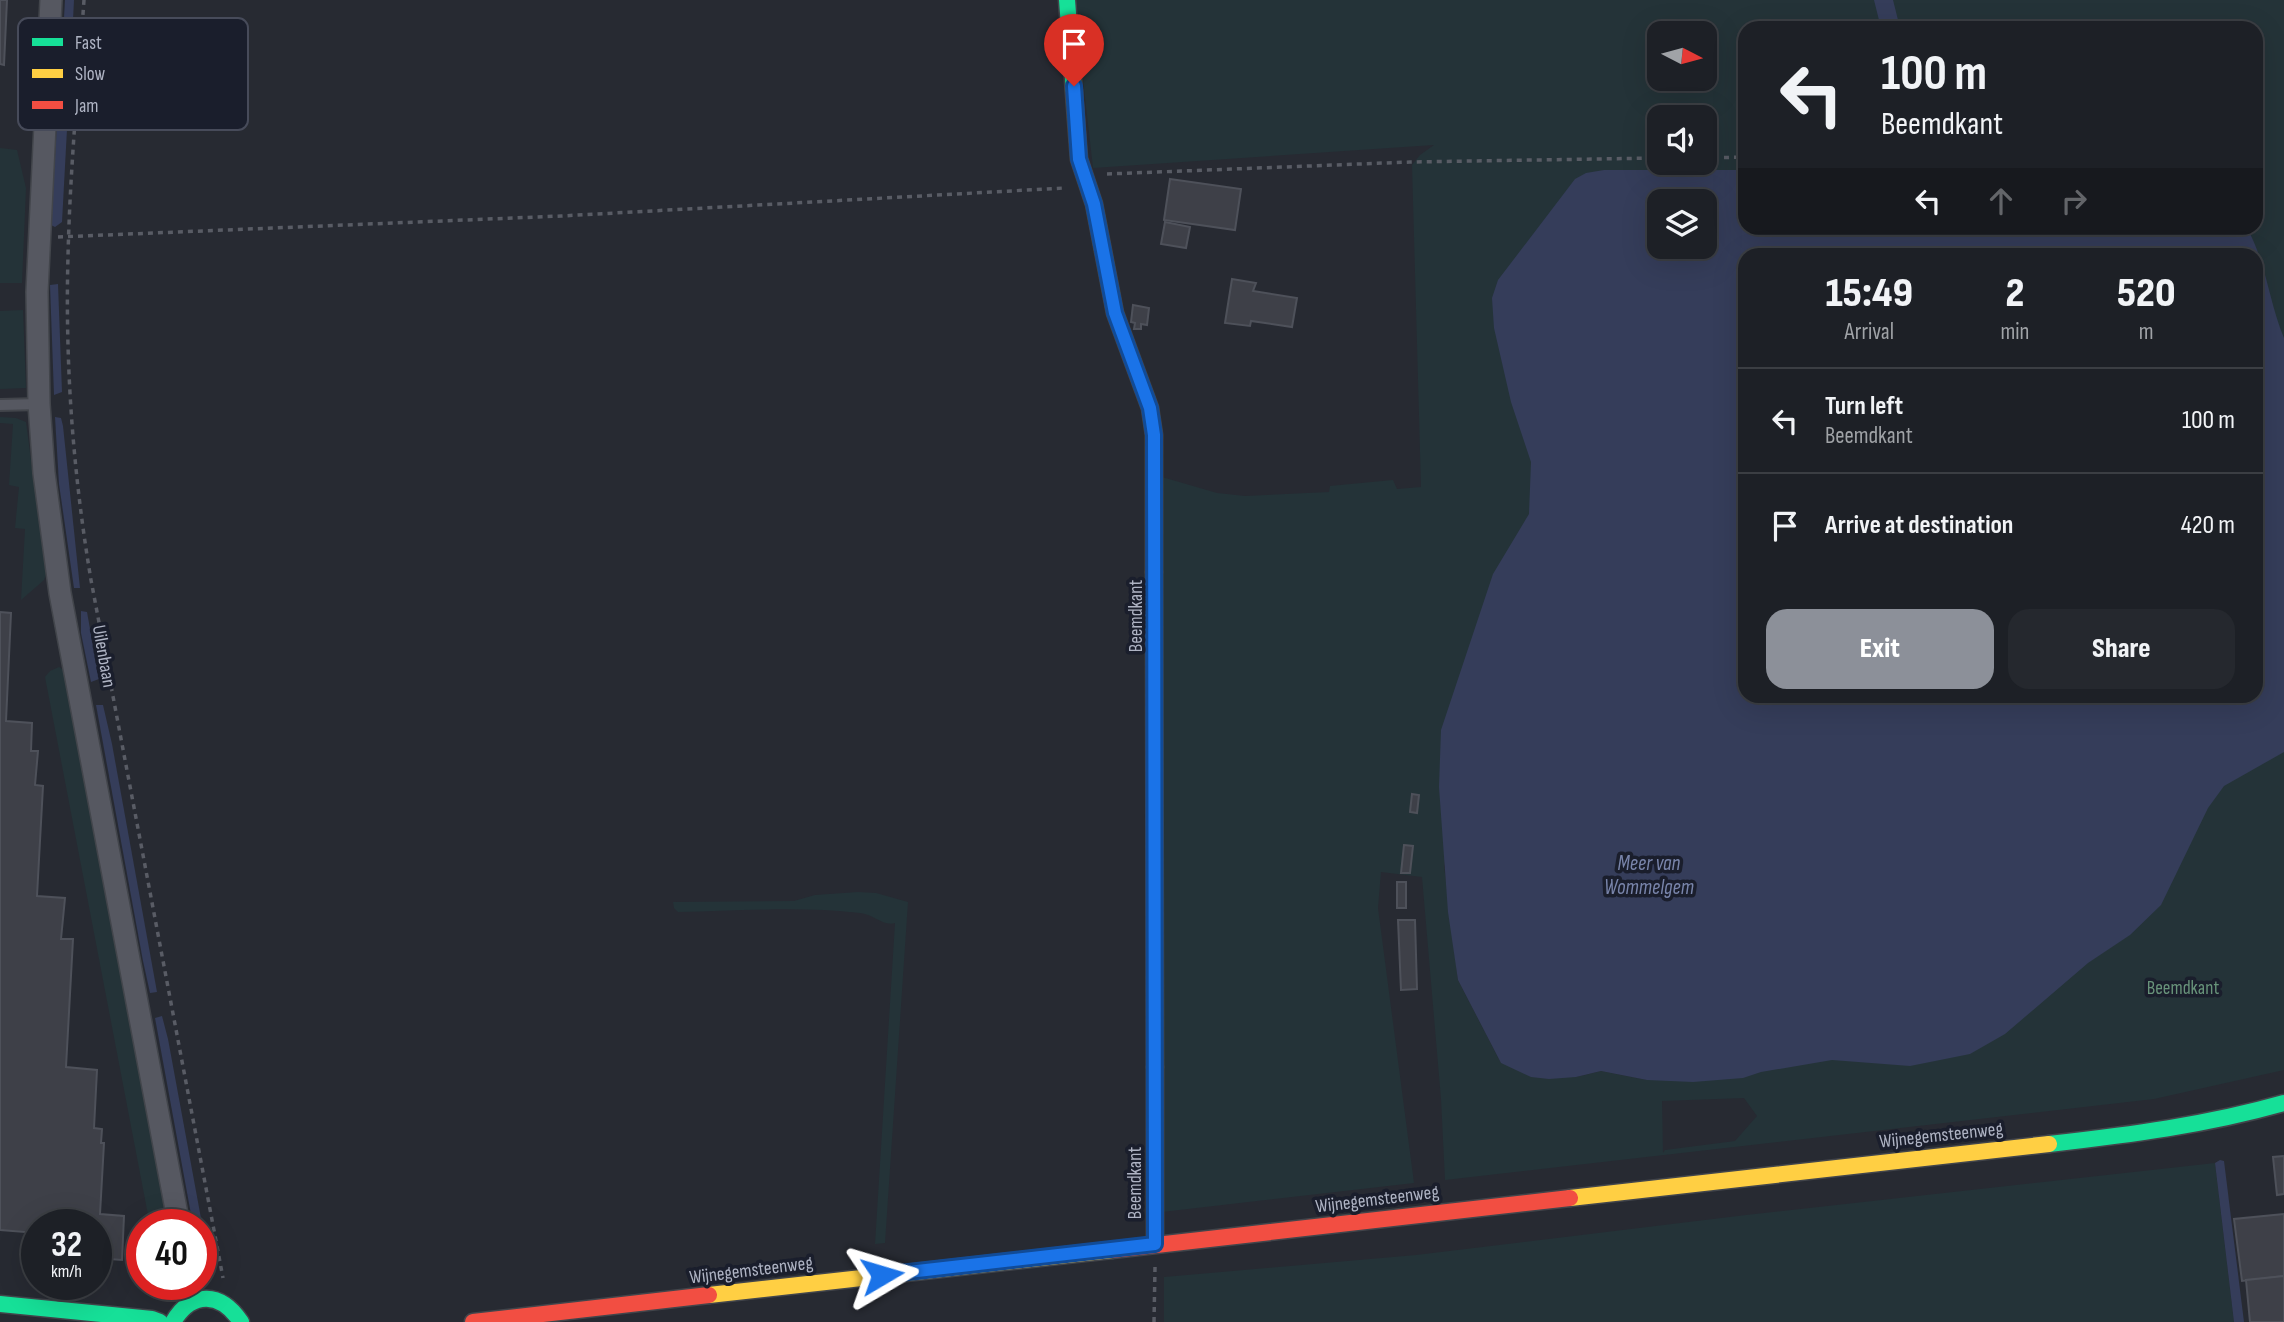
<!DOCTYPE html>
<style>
body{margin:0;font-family:"Sofia Sans Condensed",sans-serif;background:#25282e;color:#f1f3f6;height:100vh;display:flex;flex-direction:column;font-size:26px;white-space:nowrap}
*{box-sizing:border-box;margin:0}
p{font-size:23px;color:#a0a3a7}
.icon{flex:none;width:38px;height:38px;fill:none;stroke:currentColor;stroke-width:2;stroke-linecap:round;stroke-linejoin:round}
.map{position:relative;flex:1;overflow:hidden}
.details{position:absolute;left:1738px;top:248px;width:525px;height:455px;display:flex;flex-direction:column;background:#1d2026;border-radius:21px;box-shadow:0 7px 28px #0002,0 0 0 2px #3b3e43}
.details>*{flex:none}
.banner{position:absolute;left:1738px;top:21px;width:525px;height:214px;border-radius:21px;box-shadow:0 7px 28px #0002,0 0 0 2px #3b3e43;background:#1d2026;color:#f1f3f6;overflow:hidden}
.needle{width:46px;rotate:96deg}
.controls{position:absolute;left:1647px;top:21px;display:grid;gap:14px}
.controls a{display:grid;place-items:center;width:70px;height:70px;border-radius:14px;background:#1d2026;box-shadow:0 7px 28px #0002,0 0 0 2px #3b3e43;font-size:35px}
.speed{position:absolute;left:21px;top:1209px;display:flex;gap:14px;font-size:35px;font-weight:700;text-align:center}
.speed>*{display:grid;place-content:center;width:91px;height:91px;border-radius:50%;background:#1d2026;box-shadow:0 7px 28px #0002,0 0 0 2px #3b3e43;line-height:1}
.speed small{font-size:18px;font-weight:400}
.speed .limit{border:10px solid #d22;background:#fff;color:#111}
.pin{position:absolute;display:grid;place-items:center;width:60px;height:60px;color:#fff;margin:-72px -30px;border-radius:50% 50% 50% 0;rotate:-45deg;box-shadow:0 0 7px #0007}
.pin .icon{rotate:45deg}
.me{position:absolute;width:77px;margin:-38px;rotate:83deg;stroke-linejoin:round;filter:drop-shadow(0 0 5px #0008)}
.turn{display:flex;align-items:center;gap:24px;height:147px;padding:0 28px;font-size:32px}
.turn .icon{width:91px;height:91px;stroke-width:2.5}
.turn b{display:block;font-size:49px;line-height:60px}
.lanes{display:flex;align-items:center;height:66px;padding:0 28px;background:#0003;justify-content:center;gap:35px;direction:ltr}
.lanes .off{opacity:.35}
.eta{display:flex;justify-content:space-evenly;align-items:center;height:119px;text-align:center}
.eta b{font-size:42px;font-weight:800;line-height:49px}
.cta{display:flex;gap:14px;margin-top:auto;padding:14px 28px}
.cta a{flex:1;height:80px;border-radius:21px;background:#8c9099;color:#fff;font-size:28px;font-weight:800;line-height:80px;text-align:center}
.cta a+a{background:#25282e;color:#f1f3f6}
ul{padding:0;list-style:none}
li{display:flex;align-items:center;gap:21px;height:105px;padding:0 28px;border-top:2px solid #3b3e43}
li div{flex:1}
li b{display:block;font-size:26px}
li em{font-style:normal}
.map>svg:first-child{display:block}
</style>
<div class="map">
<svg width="2284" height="1322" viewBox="0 0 2284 1322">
<rect width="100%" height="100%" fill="#272a32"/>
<g fill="#243338" fill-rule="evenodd">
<path d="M 1074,0 L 2284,0 L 2284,376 L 2256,256 L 2195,228 L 2256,228 L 2256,28 L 1745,28 L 1745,186 L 1602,188 L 1544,461 L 1444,866 L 1458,980 L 1501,1063 L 1576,1077 L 1601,1071 L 1647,1080 L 2176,814 L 2284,726 L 2284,1070 L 2154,1099 L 1445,1180 L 1441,1099 L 1422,877 L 1381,872 L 1378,908 L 1414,1183 L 1162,1212 L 1162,477 L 1217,493 L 1245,496 L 1329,492 L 1330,486 L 1393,480 L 1397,489 L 1421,487 L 1412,165 L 1420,155 L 1434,145 L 1093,168 ZM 1659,33 L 1704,33 L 1704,79 L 1659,79 ZM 1659,117 L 1704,117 L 1704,163 L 1659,163 ZM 1744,1098 L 1757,1116 L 1735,1141 L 1665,1150 L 1663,1153 L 1662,1101 Z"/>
<path d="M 0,148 L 17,150 L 26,188 L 22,283 L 0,283 Z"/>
<path d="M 23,310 L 26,388 L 0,389 L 0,311 Z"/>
<path d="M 0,417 L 16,418 L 26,422 L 46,575 L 44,580 L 21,600 L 25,529 L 15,528 L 19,487 L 9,485 L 13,424 L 0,423 Z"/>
<path d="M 59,667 L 64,670 L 167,1218 L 163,1221 L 155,1220 L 148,1215 L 45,677 L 50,671 Z"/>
<path d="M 858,892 L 876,893 L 908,902 L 885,1243 L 875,1244 L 895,923 C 884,927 873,914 860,913 C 800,906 738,911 678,912 L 674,908 L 673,902 L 794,901 L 815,895 Z"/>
<path d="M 2215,1163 L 2234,1322 L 1164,1322 L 1164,1277 L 1416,1255 L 1746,1215 Z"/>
</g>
<g fill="#353d5a" fill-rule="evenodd">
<path d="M 65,0 L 74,0 L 71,60 L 64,60 L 62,53 Z"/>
<path d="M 1874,0 L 1893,0 L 1900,28 L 1881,28 Z"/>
<path d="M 62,84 L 68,86 L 69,92 L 62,222 L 55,227 L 51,225 L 59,90 Z"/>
<path d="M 1604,170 L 1745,170 L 1745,228 L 2247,228 C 2266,262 2269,302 2284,338 L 2284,752 L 2224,786 L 2208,808 L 2161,905 L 2130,935 L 2088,963 L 2005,1034 L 1970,1054 L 1910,1066 L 1832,1060 L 1761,1072 L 1743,1078 L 1693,1082 L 1647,1080 L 1601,1071 L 1576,1077 L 1549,1079 L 1531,1077 L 1501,1063 L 1458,980 L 1448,912 L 1439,787 L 1441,730 L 1493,574 L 1529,514 L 1531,462 L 1511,402 L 1494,328 L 1492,298 L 1498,280 L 1575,179 L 1586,173 ZM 1704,201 L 1704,247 L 1659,247 L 1659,201 ZM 1745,256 L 2256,256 L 2256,696 L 1745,696 Z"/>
<path d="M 58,284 L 62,392 L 54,395 L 50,285 Z"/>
<path d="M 55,417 L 61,418 L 63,426 L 80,588 L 74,588 L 59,484 Z"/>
<path d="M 81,611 L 87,612 L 99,679 L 91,682 L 81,633 Z"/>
<path d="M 96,705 L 103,705 L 112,744 L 157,992 L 150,993 L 143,961 Z"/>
<path d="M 162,1016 L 168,1039 L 205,1240 L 202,1246 L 201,1225 L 193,1225 L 155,1018 Z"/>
<path d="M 2220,1160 L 2224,1161 L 2244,1322 L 2234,1322 L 2215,1163 Z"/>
</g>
<g fill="#3e4048" stroke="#4e515a" stroke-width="2">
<path d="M 0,0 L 7,0 L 4,65 L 0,64 Z"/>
<path d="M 1170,179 L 1241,189 L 1235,230 L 1164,220 Z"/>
<path d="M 1165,222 L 1190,227 L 1186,248 L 1161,244 Z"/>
<path d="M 1232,279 L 1256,283 L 1253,291 L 1297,298 L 1292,327 L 1251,321 L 1250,326 L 1225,323 Z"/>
<path d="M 1133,305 L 1149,308 L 1147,325 L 1141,324 L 1141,329 L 1134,329 L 1135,323 L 1131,322 Z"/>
<path d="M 0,612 L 11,613 L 6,721 L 32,723 L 31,751 L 38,751 L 35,785 L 43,786 L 37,896 L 65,898 L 61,939 L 73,939 L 66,1067 L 97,1070 L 94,1128 L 102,1129 L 101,1143 L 104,1143 L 100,1214 L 124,1216 L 122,1260 L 96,1258 L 96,1225 L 37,1225 L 37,1233 L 0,1230 Z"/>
<path d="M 1412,794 L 1419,795 L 1417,813 L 1410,812 Z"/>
<path d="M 1404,845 L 1413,846 L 1410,873 L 1401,873 Z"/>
<rect x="1397" y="882" width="9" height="26"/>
<path d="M 1398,920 L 1415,920 L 1417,989 L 1401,990 Z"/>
<path d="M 2284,1156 L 2284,1194 L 2277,1195 L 2273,1157 Z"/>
<path d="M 2284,1214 L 2284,1276 L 2242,1281 L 2234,1219 Z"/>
<path d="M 2284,1276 L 2284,1322 L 2250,1322 L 2246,1280 Z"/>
</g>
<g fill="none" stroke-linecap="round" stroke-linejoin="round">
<defs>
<path id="lane" d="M 0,405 L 39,404"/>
<path id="street" d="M 51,0 L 37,292 L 39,404 L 44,473 L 60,593 L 179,1225"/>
<g id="fast">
<path d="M 1067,0 L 1079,159 L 1094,204 L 1115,313 L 1150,408 L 1154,435 L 1154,572"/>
<path d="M 1155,1067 L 1155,1244"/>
<path d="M 2049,1144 C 2129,1135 2207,1125 2284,1103"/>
<path d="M 0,1304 L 152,1319 L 160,1322"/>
<path d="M 173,1322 C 192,1290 221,1292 241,1322"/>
</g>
<g id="slow">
<path d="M 1154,572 L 1155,1067"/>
<path d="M 1570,1198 L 2049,1144"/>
<path d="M 709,1295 L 1112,1250"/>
</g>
<g id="jam">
<path d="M 1112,1250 L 1570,1198"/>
<path d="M 473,1322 L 709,1295"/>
</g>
</defs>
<use href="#lane" stroke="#42454b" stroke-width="14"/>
<use href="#street" stroke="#42454b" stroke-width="24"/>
<use href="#fast" stroke="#42454b" stroke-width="19"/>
<use href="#slow" stroke="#42454b" stroke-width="19"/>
<use href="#jam" stroke="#42454b" stroke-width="19"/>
<g stroke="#595c65" stroke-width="3.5" stroke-dasharray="5 5" stroke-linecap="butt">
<path d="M 84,0 C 78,85 70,171 68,256 C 65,364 73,473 91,580 L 223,1278"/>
<path d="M 1704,158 L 1745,157"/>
<path d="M 1107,174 L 1410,162 L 1659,158"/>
<path d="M 58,237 L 561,216 L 1064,188"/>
<path d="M 1154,1322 L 1155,1267"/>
</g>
<use href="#lane" stroke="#565861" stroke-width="10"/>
<use href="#street" stroke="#565861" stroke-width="21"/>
<use href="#fast" stroke="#16e098" stroke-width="16"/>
<use href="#slow" stroke="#ffcf43" stroke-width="16"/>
<use href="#jam" stroke="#f24e42" stroke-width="16"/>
</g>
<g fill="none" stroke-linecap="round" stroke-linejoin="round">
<defs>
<path id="route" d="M 882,1275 L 1155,1244 L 1154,435 L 1150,408 L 1115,313 L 1094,204 L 1079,159 L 1074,86"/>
</defs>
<use href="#route" stroke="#114b97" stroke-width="18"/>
<use href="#route" stroke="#1a73e8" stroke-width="12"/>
</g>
<g text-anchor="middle" stroke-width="7" stroke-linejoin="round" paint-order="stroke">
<g font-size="19" fill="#afb4c4" stroke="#1a1e2c">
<text transform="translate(1135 616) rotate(-90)" y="7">Beemdkant</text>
<text transform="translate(105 656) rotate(80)" y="7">Uilenbaan</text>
<text transform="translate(1941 1134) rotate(-6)" y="7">Wijnegemsteenweg</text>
<text transform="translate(1134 1183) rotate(-90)" y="7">Beemdkant</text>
<text transform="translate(1377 1198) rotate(-7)" y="7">Wijnegemsteenweg</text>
<text transform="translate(751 1269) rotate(-7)" y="7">Wijnegemsteenweg</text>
</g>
<g font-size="19" fill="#68937a" stroke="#1a1e2c">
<text x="2183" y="994">Beemdkant</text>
</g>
<g font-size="21" font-style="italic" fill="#7985ab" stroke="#1a1e2c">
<text x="1649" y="870">Meer van<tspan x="1649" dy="24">Wommelgem</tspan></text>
</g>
</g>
<rect x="18" y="18" width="230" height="112" rx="10" fill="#1a1e2c" stroke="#474b5a" stroke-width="2"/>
<rect x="32" y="38" width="31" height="8" fill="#16e098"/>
<rect x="32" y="69" width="31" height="9" fill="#ffcf43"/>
<rect x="32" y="101" width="31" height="8" fill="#f24e42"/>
<g font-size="19" fill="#afb4c4">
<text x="75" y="49">Fast</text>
<text x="75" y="80">Slow</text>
<text x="75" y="112">Jam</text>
</g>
</svg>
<div class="controls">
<a><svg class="needle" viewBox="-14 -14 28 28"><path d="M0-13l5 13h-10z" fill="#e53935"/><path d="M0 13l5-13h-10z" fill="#a0a3a7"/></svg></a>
<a><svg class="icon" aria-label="sound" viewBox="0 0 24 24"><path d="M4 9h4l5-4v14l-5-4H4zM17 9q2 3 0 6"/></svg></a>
<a><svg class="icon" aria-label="layers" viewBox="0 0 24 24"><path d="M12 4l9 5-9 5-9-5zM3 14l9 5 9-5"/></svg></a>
</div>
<div class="speed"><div>32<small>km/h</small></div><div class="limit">40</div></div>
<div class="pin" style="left:1074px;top:86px;background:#d93025"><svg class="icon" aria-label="arrive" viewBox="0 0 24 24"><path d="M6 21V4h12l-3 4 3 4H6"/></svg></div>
<svg class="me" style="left:882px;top:1275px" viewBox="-20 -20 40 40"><path d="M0-17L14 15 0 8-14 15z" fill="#1a73e8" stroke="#fff" stroke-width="4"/></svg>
<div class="banner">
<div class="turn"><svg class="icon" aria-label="left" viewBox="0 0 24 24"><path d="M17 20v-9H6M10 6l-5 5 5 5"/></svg><div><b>100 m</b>Beemdkant</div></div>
<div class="lanes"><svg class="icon" aria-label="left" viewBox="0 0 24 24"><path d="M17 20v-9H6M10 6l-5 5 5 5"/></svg><svg class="icon off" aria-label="ahead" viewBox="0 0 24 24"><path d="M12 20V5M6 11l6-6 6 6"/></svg><svg class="icon off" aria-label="right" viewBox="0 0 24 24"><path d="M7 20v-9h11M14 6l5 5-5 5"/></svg></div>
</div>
<section class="details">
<div class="eta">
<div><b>15:49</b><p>Arrival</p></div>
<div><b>2</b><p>min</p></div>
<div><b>520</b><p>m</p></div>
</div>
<ul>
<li><svg class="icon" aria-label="left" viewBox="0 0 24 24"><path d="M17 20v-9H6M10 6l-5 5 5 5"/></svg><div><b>Turn left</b><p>Beemdkant</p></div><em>100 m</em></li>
<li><svg class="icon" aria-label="arrive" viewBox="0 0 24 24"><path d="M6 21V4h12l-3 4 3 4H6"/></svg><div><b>Arrive at destination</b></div><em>420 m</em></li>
</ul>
<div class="cta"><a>Exit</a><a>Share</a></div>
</section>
</div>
